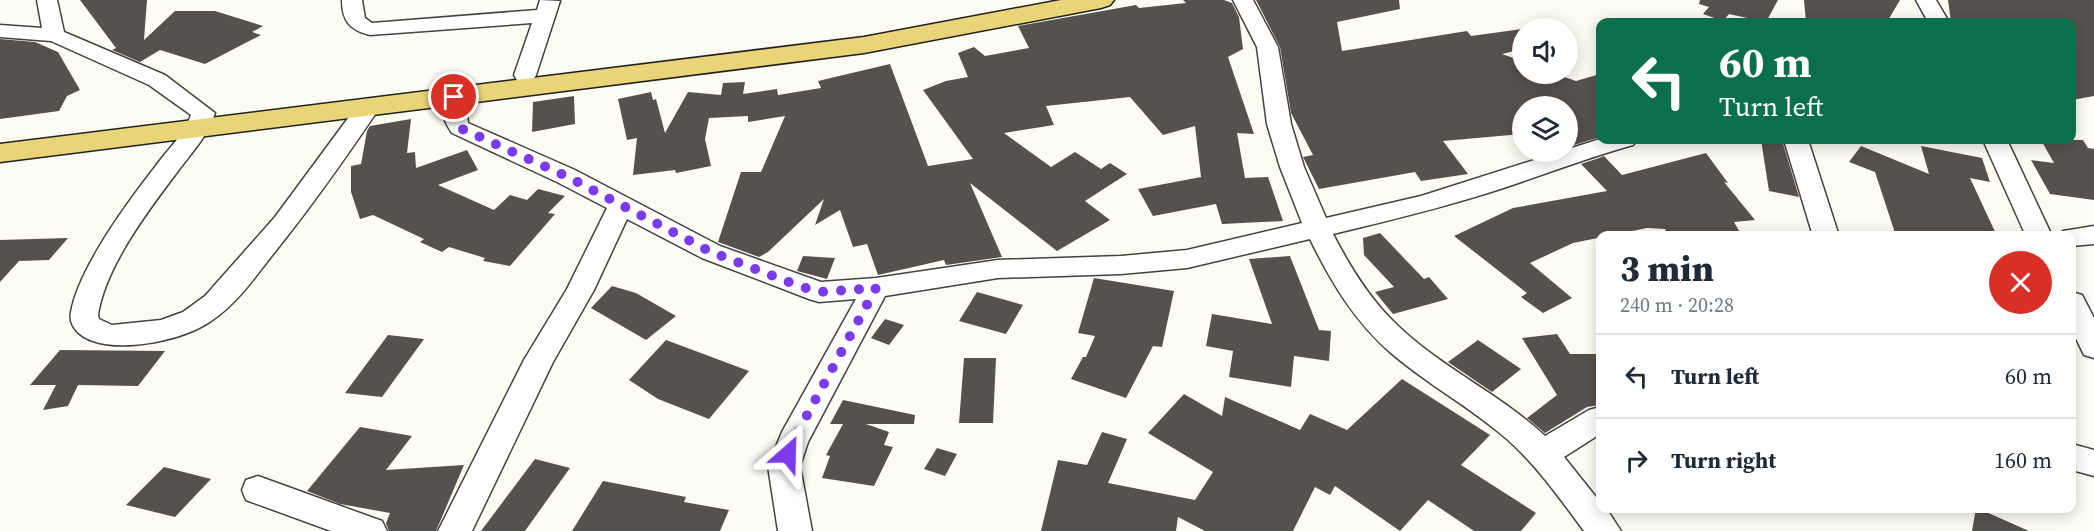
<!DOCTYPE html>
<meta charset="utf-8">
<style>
body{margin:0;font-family:"Source Serif 4",serif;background:#f6f6f7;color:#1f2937;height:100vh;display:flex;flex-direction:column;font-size:22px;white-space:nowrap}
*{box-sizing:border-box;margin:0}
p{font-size:20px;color:#747a83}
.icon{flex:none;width:33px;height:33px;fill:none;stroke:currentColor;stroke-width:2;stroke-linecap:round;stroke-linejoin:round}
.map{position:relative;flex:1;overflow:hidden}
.panel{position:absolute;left:1596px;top:231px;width:480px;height:282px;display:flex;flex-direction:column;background:#fff;border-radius:12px;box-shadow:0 3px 15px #0003}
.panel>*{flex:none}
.top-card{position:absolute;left:1596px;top:18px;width:480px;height:126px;border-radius:12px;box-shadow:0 3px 15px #0003;background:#0b6e4f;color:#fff;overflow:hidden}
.fabs{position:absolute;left:1512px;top:18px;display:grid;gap:12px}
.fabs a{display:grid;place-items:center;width:66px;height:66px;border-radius:50%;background:#fff;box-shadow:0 3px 15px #0003;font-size:30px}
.pin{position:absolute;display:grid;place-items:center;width:51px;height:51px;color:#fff;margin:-26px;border:3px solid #fff;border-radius:50%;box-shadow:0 2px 6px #0007}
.me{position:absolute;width:66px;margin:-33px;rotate:25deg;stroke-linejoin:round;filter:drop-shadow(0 0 4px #0008)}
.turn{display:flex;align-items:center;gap:21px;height:126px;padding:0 24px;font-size:27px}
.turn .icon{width:78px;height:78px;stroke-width:2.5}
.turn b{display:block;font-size:42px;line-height:51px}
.round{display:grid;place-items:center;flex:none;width:63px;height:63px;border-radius:32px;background:#f6f6f7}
.headline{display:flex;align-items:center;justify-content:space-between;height:102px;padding:0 24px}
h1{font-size:36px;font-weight:800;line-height:45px}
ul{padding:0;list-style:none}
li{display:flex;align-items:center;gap:18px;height:84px;padding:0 24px;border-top:2px solid #e0e1e3}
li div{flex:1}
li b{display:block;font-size:22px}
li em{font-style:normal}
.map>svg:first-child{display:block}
</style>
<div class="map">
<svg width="2094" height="531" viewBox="0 0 2094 531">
<rect width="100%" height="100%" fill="#fdfcf3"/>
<g fill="#57514d">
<path d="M 80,0 L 147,0 L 144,40 L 175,11 L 215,11 L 263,26 L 252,32 L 261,35 L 205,64 L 160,50 L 140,62 L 112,50 L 116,48 Z"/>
<path d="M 1183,0 L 1224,0 L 1232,3 L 1239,17 L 1243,49 L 1228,57 L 1254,134 L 1237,133 L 1245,178 L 1268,177 L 1283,221 L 1222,224 L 1216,204 L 1153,216 L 1138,189 L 1201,177 L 1195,126 L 1163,135 L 1130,97 L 1046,106 L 1054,125 L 1004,133 L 1051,167 L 1075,152 L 1101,169 L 1110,163 L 1127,174 L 1085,201 L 1110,220 L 1057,251 L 970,183 L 1002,257 L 946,265 L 944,260 L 878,275 L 867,244 L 853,247 L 840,210 L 815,225 L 824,199 L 768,252 L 759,257 L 718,242 L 741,172 L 761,172 L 785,116 L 748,122 L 748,116 L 709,118 L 705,139 L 711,166 L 676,173 L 675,170 L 633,175 L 637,138 L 627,140 L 618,99 L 651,92 L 653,100 L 656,99 L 665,133 L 688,92 L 721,95 L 723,83 L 745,82 L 743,94 L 777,89 L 778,95 L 821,88 L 818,81 L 890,64 L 928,166 L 973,159 L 923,90 L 946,81 L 968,77 L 958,53 L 974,47 L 985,56 L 1029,48 L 1018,26 L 1136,5 L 1139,8 L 1186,3 Z"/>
<path d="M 1256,0 L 1399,0 L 1400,9 L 1337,22 L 1342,51 L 1467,31 L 1471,36 L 1522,29 L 1522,49 L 1502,54 L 1522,61 L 1522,74 L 1556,74 L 1576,81 L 1600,74 L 1600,137 L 1568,147 L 1568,106 L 1522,106 L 1522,134 L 1443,141 L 1468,174 L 1421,181 L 1415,172 L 1319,189 L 1303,157 L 1313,155 L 1291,113 L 1280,47 Z"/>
<path d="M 1700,0 L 1778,0 L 1766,22 L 1729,14 L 1723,21 L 1703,14 L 1709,7 L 1699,4 Z"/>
<path d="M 1804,0 L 1900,0 L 1887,22 L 1806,22 Z"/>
<path d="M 1948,0 L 2094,0 L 2094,96 L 2072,100 L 2072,22 L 1951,22 Z"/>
<path d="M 0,39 L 35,42 L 58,52 L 80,90 L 67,96 L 59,111 L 0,119 Z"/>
<path d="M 574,96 L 575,124 L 532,132 L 533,102 Z"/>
<path d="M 411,119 L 407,153 L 415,152 L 416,168 L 467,150 L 478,170 L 438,185 L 494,210 L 510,195 L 527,200 L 538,189 L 565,196 L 548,213 L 555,214 L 510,266 L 483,261 L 485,258 L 449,247 L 442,252 L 420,242 L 424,239 L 373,215 L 360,219 L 351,192 L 351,166 L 361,164 L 367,131 L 370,126 Z"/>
<path d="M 1761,140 L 1782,140 L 1799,197 L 1769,191 Z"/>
<path d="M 2041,140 L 2083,140 L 2088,148 L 2094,149 L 2094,200 L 2050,194 L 2031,160 L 2054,163 Z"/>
<path d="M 1861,146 L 1929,174 L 1921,146 L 1982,158 L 1990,182 L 1970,178 L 1997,236 L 1896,236 L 1875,172 L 1849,162 Z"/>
<path d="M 1706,153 L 1728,183 L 1724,182 L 1755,220 L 1734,222 L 1742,236 L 1668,236 L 1665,229 L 1647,228 L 1573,243 L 1530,263 L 1572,298 L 1543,313 L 1521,297 L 1527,293 L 1454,236 L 1513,208 L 1607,191 L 1581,164 L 1599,158 L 1604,156 L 1622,175 Z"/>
<path d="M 1380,233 L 1424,279 L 1429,277 L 1448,299 L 1393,314 L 1375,292 L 1394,287 L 1364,255 L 1363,238 Z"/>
<path d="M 68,238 L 49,260 L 19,261 L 0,282 L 0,240 Z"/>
<path d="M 803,256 L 835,258 L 827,279 L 797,271 Z"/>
<path d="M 1290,256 L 1319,330 L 1331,331 L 1329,361 L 1294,356 L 1291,387 L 1229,377 L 1233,351 L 1206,346 L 1212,314 L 1272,324 L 1249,259 Z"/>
<path d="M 1094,278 L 1174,291 L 1162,347 L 1153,346 L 1126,398 L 1071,379 L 1083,357 L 1086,357 L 1095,336 L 1078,333 Z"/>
<path d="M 612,286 L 636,293 L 676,316 L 646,340 L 591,308 Z"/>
<path d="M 977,292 L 1023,305 L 1006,334 L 959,321 Z"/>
<path d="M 885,319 L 904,325 L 889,345 L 871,338 Z"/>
<path d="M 1557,334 L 1570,354 L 1600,354 L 1600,405 L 1587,407 L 1545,433 L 1527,418 L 1557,395 L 1522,338 Z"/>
<path d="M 388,335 L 424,339 L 382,397 L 345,393 Z"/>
<path d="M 666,340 L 749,371 L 709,419 L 658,399 L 629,380 Z"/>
<path d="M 1478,340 L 1521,369 L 1492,392 L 1448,362 Z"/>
<path d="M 60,350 L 165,351 L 138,386 L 78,385 L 68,406 L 43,410 L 56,385 L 30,385 Z"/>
<path d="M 964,358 L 996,358 L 993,423 L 959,423 Z"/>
<path d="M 1402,379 L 1490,435 L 1461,465 L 1536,513 L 1521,531 L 1474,531 L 1428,500 L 1400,531 L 1335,486 L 1330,495 L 1315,487 L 1293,531 L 1205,531 L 1178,517 L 1176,531 L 1041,531 L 1058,460 L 1087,465 L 1102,432 L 1127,439 L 1108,483 L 1195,500 L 1213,472 L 1148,433 L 1184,394 L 1222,416 L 1225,397 L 1300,430 L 1310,414 L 1347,430 Z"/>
<path d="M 843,400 L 915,415 L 914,424 L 866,424 L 889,432 L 884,445 L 893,447 L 874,486 L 822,478 L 830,456 L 826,455 L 843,424 L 830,424 Z"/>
<path d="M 360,427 L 412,436 L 386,470 L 464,465 L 436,531 L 389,531 L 386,523 L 390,513 L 340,504 L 307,491 Z"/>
<path d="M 937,448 L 957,454 L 945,476 L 924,469 Z"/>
<path d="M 535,459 L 570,468 L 525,531 L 481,531 Z"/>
<path d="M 164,467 L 211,479 L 175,517 L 126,505 Z"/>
<path d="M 603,481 L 686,497 L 684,502 L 729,510 L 720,531 L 572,531 Z"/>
<path d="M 1976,508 L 1977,508 L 2029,531 L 1972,531 Z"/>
</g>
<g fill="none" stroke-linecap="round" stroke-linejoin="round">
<defs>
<g id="minor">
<path d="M 37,0 L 57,0 L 64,32 L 165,75 L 215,113 C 208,136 192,152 178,171 C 149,209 105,267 98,315 L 99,319 L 112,325 L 161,320 L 183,312 L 205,296 L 275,217 L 360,102 L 376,102 L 380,107 C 345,159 309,210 270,258 C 253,280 235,305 211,321 C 184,340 125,352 93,341 C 81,337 68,327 71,312 C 79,268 127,203 155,167 C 167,150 184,135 191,115 L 149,85 L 51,41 L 0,37 L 0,25 L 42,28 Z"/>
<path d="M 342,0 L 362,0 L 365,18 L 372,23 L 537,10 L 540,0 L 560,1 L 536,75 L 533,80 L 517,80 L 514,75 L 532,23 L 370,35 C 350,30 342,21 342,0 Z"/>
<path d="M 1233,0 L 1253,0 L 1278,47 L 1291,124 L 1304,167 L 1326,218 L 1421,196 L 1600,139 L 1637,140 L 1633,145 C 1586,158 1541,176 1494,191 C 1441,208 1387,221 1333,234 C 1349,265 1367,295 1392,320 C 1437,366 1498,392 1545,436 L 1589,410 L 1600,407 L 1600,434 L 1564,457 L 1600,502 L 1600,508 L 1606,508 L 1621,531 L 1584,531 C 1561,500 1538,467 1508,440 C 1472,408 1428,385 1391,353 C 1355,322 1331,282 1310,239 L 1187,268 L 1121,274 L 998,278 L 885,296 L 808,442 L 800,466 L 812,531 L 778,531 L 768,466 L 782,432 L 856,299 L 819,302 L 809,299 L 702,258 L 627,219 L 594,290 L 553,362 L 472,531 L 438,531 L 524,360 L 567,289 L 607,208 L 557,182 L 452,133 C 444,122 437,105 446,92 L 462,92 L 465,97 L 468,123 L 575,170 L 720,246 L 821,282 L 876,278 L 998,260 L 1121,256 L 1187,250 L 1302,223 L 1280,167 L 1267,124 L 1257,47 Z"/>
<path d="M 1916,0 L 1936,0 L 1949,22 L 1928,22 Z"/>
<path d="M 1784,140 L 1808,140 L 1839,236 L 1813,236 Z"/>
<path d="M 1983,140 L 2007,140 L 2052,236 L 2026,236 Z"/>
<path d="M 2094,226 L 2094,244 L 2072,246 L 2072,236 L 2060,236 L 2063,231 Z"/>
<path d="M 2072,292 L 2082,295 L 2094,318 L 2094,358 L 2084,355 L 2072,330 Z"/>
<path d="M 2072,444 L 2094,450 L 2094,476 L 2072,470 Z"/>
<path d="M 258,476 L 382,521 L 387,531 L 331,531 L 246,500 L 242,490 L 246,480 Z"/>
</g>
<path id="major" d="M 1061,0 L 1114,0 L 1110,5 L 1101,8 L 864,53 L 0,162 L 0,144 L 864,37 Z"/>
</defs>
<use href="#minor" stroke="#424242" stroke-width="3"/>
<use href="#major" stroke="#202020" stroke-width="3"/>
<use href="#minor" fill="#fff" fill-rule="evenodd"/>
<use href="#major" fill="#e9d578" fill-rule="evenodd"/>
</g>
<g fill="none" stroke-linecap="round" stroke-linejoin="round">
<path stroke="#7c3aed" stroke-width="10" stroke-dasharray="0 18" d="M 454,97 L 455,121 L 460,128 L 566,176 L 711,252 L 799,286 L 819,292 L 876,288 L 793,441 L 788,454"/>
</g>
</svg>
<div class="fabs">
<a><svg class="icon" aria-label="sound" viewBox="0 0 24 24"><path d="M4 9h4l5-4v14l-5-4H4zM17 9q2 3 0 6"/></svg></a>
<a><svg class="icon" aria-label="layers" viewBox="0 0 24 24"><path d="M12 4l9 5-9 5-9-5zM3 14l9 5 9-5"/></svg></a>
</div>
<div class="pin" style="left:454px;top:97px;background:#d93025"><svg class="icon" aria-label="arrive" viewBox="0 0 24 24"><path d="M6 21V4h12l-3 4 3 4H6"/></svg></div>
<svg class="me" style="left:788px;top:454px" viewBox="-20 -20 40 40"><path d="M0-17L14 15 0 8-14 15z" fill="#7c3aed" stroke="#fff" stroke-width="4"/></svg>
<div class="top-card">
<div class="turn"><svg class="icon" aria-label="left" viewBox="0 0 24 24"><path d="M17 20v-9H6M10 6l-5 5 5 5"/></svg><div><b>60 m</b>Turn left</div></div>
</div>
<section class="panel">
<div class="headline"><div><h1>3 min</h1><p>240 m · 20:28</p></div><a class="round" style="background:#d93025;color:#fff"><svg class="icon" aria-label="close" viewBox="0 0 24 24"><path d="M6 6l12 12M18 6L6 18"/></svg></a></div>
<ul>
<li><svg class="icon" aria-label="left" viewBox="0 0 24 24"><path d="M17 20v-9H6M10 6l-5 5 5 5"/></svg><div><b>Turn left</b></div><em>60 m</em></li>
<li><svg class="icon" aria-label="right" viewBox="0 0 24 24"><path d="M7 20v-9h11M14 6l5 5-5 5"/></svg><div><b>Turn right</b></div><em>160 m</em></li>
</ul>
</section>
</div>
